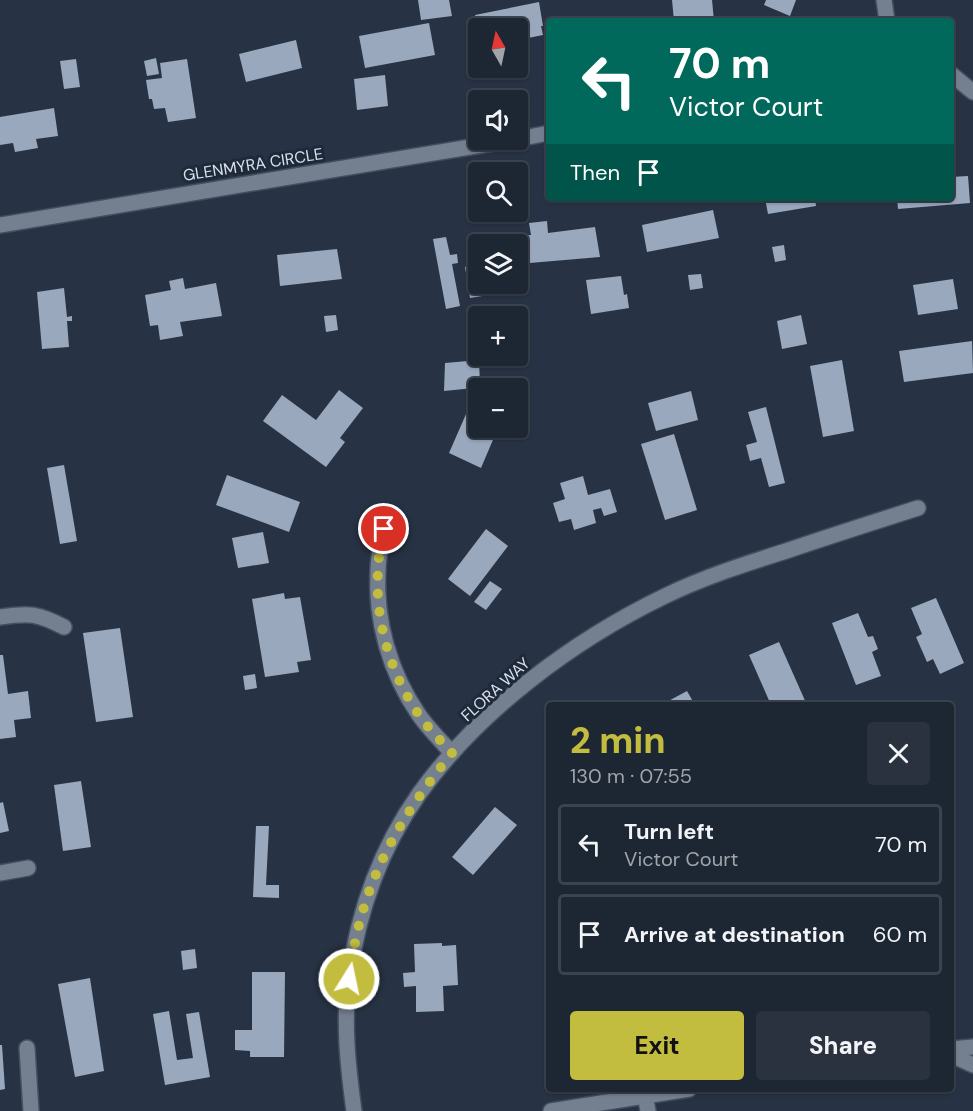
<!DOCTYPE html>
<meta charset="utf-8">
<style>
body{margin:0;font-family:"DM Sans",sans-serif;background:#2a323f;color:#f1f3f6;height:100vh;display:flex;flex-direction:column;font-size:22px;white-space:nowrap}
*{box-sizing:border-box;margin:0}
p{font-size:20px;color:#a0a5ac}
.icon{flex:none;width:33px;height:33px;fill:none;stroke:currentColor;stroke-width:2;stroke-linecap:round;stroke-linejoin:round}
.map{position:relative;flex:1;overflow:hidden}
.side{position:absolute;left:546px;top:702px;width:408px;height:390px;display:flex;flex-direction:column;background:#1d2633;border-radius:6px;box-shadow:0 2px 4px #0004,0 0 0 2px #3b434e}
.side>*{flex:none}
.hud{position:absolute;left:546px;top:18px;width:408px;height:183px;border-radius:6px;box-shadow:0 2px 4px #0004,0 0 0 2px #3b434e;background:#00695c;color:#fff;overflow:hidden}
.needle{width:39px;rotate:351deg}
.fabs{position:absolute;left:468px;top:18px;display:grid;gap:12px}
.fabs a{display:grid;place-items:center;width:60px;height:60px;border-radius:6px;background:#1d2633;box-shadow:0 2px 4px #0004,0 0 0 2px #3b434e;font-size:30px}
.pin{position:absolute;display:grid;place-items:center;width:51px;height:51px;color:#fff;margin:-26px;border:3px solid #fff;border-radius:50%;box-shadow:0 2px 6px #0007}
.me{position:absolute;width:66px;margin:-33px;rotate:10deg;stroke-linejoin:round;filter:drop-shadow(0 0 4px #0008)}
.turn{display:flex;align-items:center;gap:21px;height:126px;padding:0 24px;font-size:27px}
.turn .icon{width:78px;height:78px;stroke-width:2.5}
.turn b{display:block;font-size:42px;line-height:51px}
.then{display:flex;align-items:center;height:57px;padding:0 24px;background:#0003;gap:12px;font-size:22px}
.round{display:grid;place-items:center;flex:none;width:63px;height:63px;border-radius:6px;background:#2a323f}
.head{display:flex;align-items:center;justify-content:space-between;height:102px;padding:0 24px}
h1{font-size:36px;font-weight:800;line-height:45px;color:#c3bd3f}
.button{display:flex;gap:12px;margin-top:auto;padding:12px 24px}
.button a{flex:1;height:69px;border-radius:6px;background:#c3bd3f;color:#111;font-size:24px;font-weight:800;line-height:69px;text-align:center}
.button a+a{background:#2a323f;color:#f1f3f6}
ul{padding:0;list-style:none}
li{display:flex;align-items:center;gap:18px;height:81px;margin:0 12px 9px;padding:0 12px;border:3px solid #3b434e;border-radius:6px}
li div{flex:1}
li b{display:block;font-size:22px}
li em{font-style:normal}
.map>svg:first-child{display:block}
</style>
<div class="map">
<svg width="973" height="1111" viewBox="0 0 973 1111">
<rect width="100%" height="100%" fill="#273344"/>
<g fill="#99a8bc">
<path d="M 418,0 L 449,0 L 452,16 L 421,20 Z"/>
<path d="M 672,0 L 712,0 L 714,21 L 674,21 Z"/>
<path d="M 766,0 L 796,0 L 790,16 L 764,5 Z"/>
<path d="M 539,2 L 543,26 L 541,26 L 543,35 L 518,40 L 518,28 L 478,28 L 475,15 Z"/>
<path d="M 429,23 L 435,55 L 365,68 L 359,36 Z"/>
<path d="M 296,40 L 302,68 L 246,82 L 239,54 Z"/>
<path d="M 156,58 L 159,74 L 147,76 L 144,61 Z"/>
<path d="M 76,59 L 80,87 L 64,89 L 60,61 Z"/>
<path d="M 187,59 L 196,118 L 168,122 L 165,108 L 154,109 L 152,99 L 149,99 L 146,80 L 162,78 L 160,63 Z"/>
<path d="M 385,75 L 388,106 L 357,110 L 354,79 Z"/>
<path d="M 54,108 L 58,136 L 36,139 L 38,148 L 15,152 L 13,143 L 0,145 L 0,117 Z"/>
<path d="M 968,176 L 970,203 L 898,209 L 897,198 L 951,198 L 951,177 Z"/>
<path d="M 765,198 L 815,198 L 816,206 L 768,214 Z"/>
<path d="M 713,210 L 719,238 L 647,252 L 642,225 Z"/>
<path d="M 547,221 L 548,233 L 595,227 L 600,257 L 518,264 L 518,244 L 507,244 L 506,237 L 531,235 L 529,223 Z"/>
<path d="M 446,237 L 450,255 L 457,254 L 458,263 L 452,264 L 460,306 L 446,309 L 433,239 Z"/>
<path d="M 784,245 L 786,260 L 775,262 L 772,247 Z"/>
<path d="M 337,249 L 342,279 L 280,286 L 277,255 Z"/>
<path d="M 478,265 L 478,284 L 499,284 L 501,293 L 470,298 L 465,267 Z"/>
<path d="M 701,274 L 703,288 L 690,290 L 688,275 Z"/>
<path d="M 621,276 L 624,295 L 627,294 L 629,308 L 591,314 L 586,280 Z"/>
<path d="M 183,278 L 185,289 L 216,283 L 222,316 L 180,322 L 183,336 L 160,340 L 158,325 L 150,326 L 145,295 L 171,290 L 169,281 Z"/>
<path d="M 953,279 L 958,309 L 918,315 L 913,285 Z"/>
<path d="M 64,288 L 67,317 L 72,316 L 72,321 L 67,321 L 69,347 L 42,349 L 37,292 Z"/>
<path d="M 336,315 L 338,330 L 326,332 L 324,316 Z"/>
<path d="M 801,315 L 807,344 L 782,349 L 777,321 Z"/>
<path d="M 972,341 L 973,373 L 904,382 L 899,351 Z"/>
<path d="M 479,360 L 480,384 L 474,384 L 474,388 L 444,391 L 445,363 Z"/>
<path d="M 842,360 L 854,431 L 823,437 L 810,366 Z"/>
<path d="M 339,390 L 363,408 L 340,438 L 345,442 L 326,467 L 263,421 L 282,395 L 316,420 Z"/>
<path d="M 691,391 L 698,420 L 656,431 L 648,403 Z"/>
<path d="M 470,405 L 478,408 L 478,428 L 498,428 L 481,468 L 449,453 Z"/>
<path d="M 766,407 L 785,483 L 769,487 L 761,458 L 750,461 L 746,445 L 757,442 L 748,412 Z"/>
<path d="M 674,434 L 697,510 L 665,520 L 641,444 Z"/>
<path d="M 64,465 L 77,541 L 60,544 L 47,468 Z"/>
<path d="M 227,475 L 300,502 L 289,532 L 216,505 Z"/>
<path d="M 583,476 L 588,495 L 610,489 L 617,512 L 604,516 L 601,508 L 593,510 L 596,523 L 574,530 L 571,519 L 559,522 L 553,503 L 565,499 L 560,483 Z"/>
<path d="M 486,529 L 508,546 L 470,596 L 448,579 Z"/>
<path d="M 263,532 L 269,563 L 238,568 L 232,538 Z"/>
<path d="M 490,581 L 502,589 L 486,610 L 474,602 Z"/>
<path d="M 284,593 L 285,599 L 300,597 L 311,660 L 297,662 L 299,672 L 265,677 L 252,599 Z"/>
<path d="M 936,598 L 964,663 L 940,674 L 933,659 L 927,662 L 916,637 L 922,634 L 911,608 Z"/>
<path d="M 858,613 L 868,637 L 873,636 L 878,649 L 872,652 L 881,676 L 856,685 L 832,623 Z"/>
<path d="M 120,628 L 133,717 L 96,722 L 83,633 Z"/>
<path d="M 779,642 L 807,705 L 771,705 L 749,655 Z"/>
<path d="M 0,655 L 3,655 L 8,694 L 28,691 L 31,718 L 14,720 L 16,737 L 0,739 Z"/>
<path d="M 255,674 L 257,688 L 245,690 L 243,676 Z"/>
<path d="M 687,691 L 695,705 L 661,705 Z"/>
<path d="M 81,781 L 91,847 L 63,851 L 54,785 Z"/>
<path d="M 3,802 L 9,831 L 0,833 L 0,803 Z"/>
<path d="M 495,807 L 517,825 L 473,875 L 452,857 Z"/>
<path d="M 256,826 L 269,826 L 266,885 L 279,885 L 279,898 L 253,897 Z"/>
<path d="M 442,943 L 442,946 L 456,945 L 458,985 L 443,986 L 444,1011 L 416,1012 L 416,986 L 404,987 L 403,973 L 415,972 L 414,944 Z"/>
<path d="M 195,949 L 197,968 L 183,970 L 181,951 Z"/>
<path d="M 252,972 L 285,972 L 284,1057 L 250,1057 L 250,1051 L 235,1050 L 235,1030 L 252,1030 Z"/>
<path d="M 90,978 L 104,1071 L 75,1077 L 58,984 Z"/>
<path d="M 169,1011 L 177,1060 L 193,1058 L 186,1014 L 199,1012 L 210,1077 L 165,1085 L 153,1014 Z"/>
<path d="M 0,1045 L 2,1045 L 5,1089 L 0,1090 Z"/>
</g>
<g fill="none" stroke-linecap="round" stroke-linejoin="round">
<defs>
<g id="minor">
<path d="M 884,0 L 887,21"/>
<path d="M 951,74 L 973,92"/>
<path d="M 518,139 L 549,133"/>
<path d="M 0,225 L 512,140"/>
<path d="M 384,529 C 382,542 378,556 378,570 C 375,621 390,673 419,715 C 428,728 441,741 452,753"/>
<path d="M 0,617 C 30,613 37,613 64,627"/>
<path d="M 0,873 L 28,868"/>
<path d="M 27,1048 L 31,1111"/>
<path d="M 951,1049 L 973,1047"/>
<path d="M 951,1055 L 973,1065"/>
<path d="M 645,1096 L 648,1111"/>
<path d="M 354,1111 C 348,1067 343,1022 349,978 C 358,912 381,848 419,794 C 479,710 574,640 665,596 C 704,577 745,564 786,551 C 830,536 874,522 918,508"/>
<path d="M 551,1111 L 689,1089"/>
</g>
</defs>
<use href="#minor" stroke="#434f5f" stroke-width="18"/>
<use href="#minor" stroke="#748090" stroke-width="15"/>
</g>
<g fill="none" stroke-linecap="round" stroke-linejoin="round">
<path stroke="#c3bd3f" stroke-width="10" stroke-dasharray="0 18" d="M 349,979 C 352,962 354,945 358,929 C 375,859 408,808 452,753 C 441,741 428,728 419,715 C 390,673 375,621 378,570 C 378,556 382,542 384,529"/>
</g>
<g text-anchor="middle" stroke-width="6" stroke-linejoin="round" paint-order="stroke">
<g font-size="16" fill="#d9e1eb" stroke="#1e2939">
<text transform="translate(253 164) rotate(-9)" y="6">GLENMYRA CIRCLE</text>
<text transform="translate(495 689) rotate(-42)" y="6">FLORA WAY</text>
</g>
</g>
</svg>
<div class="fabs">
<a><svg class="needle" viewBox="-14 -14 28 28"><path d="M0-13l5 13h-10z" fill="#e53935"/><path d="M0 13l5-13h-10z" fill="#a0a5ac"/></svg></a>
<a><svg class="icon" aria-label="sound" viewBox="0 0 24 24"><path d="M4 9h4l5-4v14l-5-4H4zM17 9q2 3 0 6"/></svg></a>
<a><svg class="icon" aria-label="search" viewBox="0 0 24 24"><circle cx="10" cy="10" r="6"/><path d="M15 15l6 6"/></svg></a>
<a><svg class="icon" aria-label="layers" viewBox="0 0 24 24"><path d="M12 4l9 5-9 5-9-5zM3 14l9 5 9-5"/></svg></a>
<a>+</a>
<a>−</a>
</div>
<div class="pin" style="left:384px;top:529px;background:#d93025"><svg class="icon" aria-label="arrive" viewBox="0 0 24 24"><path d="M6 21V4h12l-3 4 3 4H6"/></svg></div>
<svg class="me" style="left:349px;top:979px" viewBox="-20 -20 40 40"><circle r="17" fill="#c3bd3f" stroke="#fff" stroke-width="3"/><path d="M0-11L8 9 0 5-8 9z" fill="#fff"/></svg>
<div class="hud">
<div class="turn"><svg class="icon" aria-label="left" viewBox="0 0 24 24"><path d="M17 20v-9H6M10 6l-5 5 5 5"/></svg><div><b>70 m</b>Victor Court</div></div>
<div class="then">Then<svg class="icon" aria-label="arrive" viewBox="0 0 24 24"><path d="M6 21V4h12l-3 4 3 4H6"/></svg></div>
</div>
<section class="side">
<div class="head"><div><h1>2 min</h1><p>130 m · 07:55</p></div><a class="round"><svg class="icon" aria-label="close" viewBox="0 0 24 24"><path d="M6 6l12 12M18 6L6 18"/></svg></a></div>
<ul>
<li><svg class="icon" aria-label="left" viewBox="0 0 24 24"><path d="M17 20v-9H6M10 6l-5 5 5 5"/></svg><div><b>Turn left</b><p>Victor Court</p></div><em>70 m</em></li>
<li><svg class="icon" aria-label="arrive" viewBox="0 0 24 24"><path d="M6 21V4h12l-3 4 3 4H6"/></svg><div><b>Arrive at destination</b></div><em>60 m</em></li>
</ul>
<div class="button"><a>Exit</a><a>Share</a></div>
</section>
</div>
